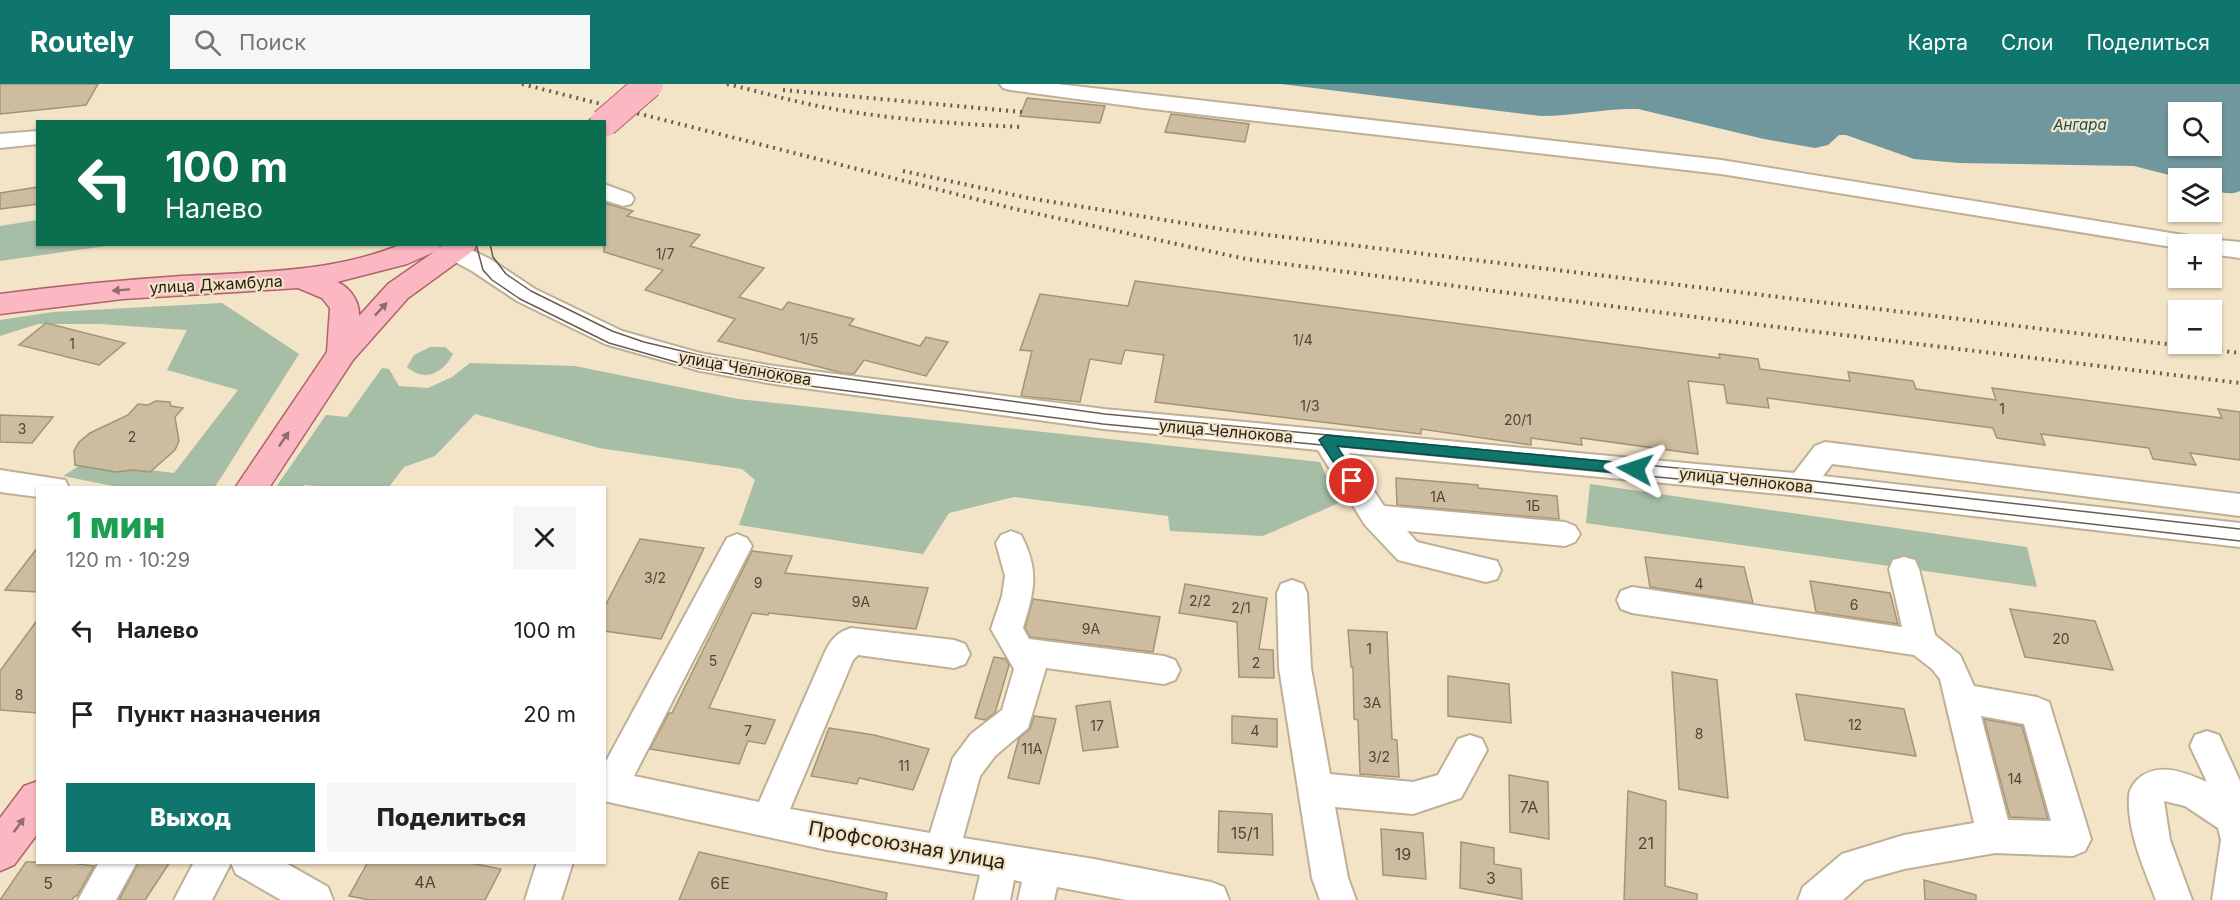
<!DOCTYPE html>
<html lang="ru">
<meta charset="utf-8">
<style>
body{margin:0;font-family:Inter,sans-serif;background:#f6f6f6;color:#202124;height:100vh;display:flex;flex-direction:column;font-size:22px;white-space:nowrap}
*{box-sizing:border-box;margin:0}
p{font-size:20px;color:#757577}
.icon{flex:none;width:33px;height:33px;fill:none;stroke:currentColor;stroke-width:2;stroke-linecap:round;stroke-linejoin:round}
.map{position:relative;flex:1;overflow:hidden}
.details{position:absolute;left:36px;top:402px;width:570px;height:378px;display:flex;flex-direction:column;background:#fff;border-radius:0px;box-shadow:0 2px 4px #0004}
.details>*{flex:none}
.top-card{position:absolute;left:36px;top:36px;width:570px;height:126px;border-radius:0px;box-shadow:0 2px 4px #0004;background:#0b6e4f;color:#fff;overflow:hidden}
.controls{position:absolute;left:2168px;top:18px;display:grid;gap:12px}
.controls a{display:grid;place-items:center;width:54px;height:54px;border-radius:0px;background:#fff;box-shadow:0 2px 4px #0004;font-size:30px}
.pin{position:absolute;display:grid;place-items:center;width:51px;height:51px;color:#fff;margin:-26px;border:3px solid #fff;border-radius:50%;box-shadow:0 2px 6px #0007}
.me{position:absolute;width:66px;margin:-33px;rotate:275deg;stroke-linejoin:round;filter:drop-shadow(0 0 4px #0008)}
.turn{display:flex;align-items:center;gap:21px;height:126px;padding:0 30px;font-size:27px}
.turn .icon{width:78px;height:78px;stroke-width:2.5}
.turn b{display:block;font-size:42px;line-height:51px}
.round{display:grid;place-items:center;flex:none;width:63px;height:63px;border-radius:0px;background:#f6f6f6}
.headline{display:flex;align-items:center;justify-content:space-between;height:102px;padding:0 30px}
h1{font-size:36px;font-weight:800;line-height:45px;color:#1e9e55}
.button{display:flex;gap:12px;margin-top:auto;padding:12px 30px}
.button a{flex:1;height:69px;border-radius:0px;background:#0f766e;color:#fff;font-size:24px;font-weight:800;line-height:69px;text-align:center}
.button a+a{background:#f6f6f6;color:#202124}
ul{padding:0;list-style:none}
li{display:flex;align-items:center;gap:18px;height:84px;padding:0 30px}
li div{flex:1}
li b{display:block;font-size:22px}
li em{font-style:normal}
header{display:flex;align-items:center;gap:36px;box-sizing:border-box;height:84px;padding:0 30px;background:#0f766e;color:#fff}
header strong{font-size:28px}
nav{display:flex;gap:33px;margin-inline-start:auto;font-size:21px}
.search{width:420px;height:54px;background:#f6f6f6;display:flex;align-items:center;gap:15px;box-sizing:border-box;padding:0 21px;border-radius:0px;color:#757577;font-size:22px}
.map>svg:first-child{display:block}
</style>
<header>
<strong>Routely</strong>
<div class="search"><svg class="icon" aria-label="search" viewBox="0 0 24 24"><circle cx="10" cy="10" r="6"/><path d="M15 15l6 6"/></svg>Поиск</div>
<nav><a>Карта</a><a>Слои</a><a>Поделиться</a></nav>
</header>
<div class="map">
<svg width="2240" height="816" viewBox="0 0 2240 816">
<rect width="100%" height="100%" fill="#f3e3c7"/>
<g fill="#a6bda6">
<path d="M 37,136 L 38,160 L 113,161 L 0,177 L 0,142 Z"/>
<path d="M 222,219 L 299,270 L 215,403 L 118,403 L 63,392 L 85,378 L 174,389 L 238,306 L 167,286 L 187,246 L 99,240 L 38,240 L 0,252 L 0,236 L 53,228 Z"/>
<path d="M 430,263 L 445,263 L 453,270 C 443,289 425,299 407,283 L 414,271 Z"/>
<path d="M 470,279 L 575,282 L 738,315 L 1320,378 L 1339,419 L 1263,452 L 1170,447 L 1168,432 L 1014,413 L 949,429 L 923,470 L 739,441 L 755,396 L 742,385 L 599,364 L 475,330 L 435,372 L 404,383 L 389,403 L 332,404 L 305,401 L 303,403 L 276,403 L 326,331 L 347,333 L 382,284 L 389,285 L 399,302 L 428,304 L 452,293 Z"/>
<path d="M 1590,400 L 2027,463 L 2037,503 L 1586,439 Z"/>
</g>
<path fill="#70979d" fill-rule="evenodd" d="M 1281,0 L 2240,0 L 2240,107 C 2230,112 2221,108 2211,105 L 2211,94 L 2181,94 L 2134,82 L 1959,79 L 1914,75 L 1846,51 L 1839,51 L 1828,61 L 1815,64 L 1764,55 L 1638,25 C 1606,24 1574,32 1541,32 ZM 2178,28 L 2211,28 L 2211,62 L 2178,62 Z"/>
<g fill="#cdbca0" stroke="#a29379" stroke-width="1.5">
<path d="M 0,0 L 98,0 L 86,21 L 0,30 Z"/>
<path d="M 1027,14 L 1105,22 L 1100,39 L 1020,32 Z"/>
<path d="M 1171,30 L 1249,40 L 1245,58 L 1165,48 Z"/>
<path d="M 38,103 L 38,120 L 0,125 L 0,109 Z"/>
<path d="M 604,119 L 633,127 L 627,132 L 700,151 L 690,162 L 764,184 L 739,213 L 782,226 L 788,218 L 854,235 L 849,241 L 920,262 L 926,253 L 948,258 L 926,292 L 864,276 L 854,290 L 843,289 L 718,257 L 735,235 L 645,206 L 663,186 L 604,168 Z"/>
<path d="M 1135,197 L 1720,274 L 1719,270 L 1758,275 L 1760,285 L 1850,297 L 1848,288 L 1913,297 L 1916,305 L 1996,316 L 1992,304 L 2222,334 L 2218,325 L 2240,328 L 2240,376 L 2190,369 L 2196,381 L 2153,375 L 2149,364 L 2041,350 L 2045,361 L 1997,354 L 1993,344 L 1767,314 L 1769,324 L 1727,319 L 1724,301 L 1688,297 L 1698,370 L 1581,354 L 1582,361 L 1531,354 L 1531,361 L 1421,345 L 1421,350 L 1155,318 L 1164,271 L 1125,266 L 1121,280 L 1090,275 L 1080,318 L 1021,312 L 1032,267 L 1020,266 L 1040,210 L 1128,222 Z"/>
<path d="M 46,239 L 125,259 L 99,281 L 19,261 Z"/>
<path d="M 156,317 L 170,318 L 171,322 L 183,324 L 175,333 L 179,357 L 175,366 L 150,388 L 133,386 L 116,388 L 75,381 L 74,367 L 79,358 L 90,349 L 128,331 L 138,320 L 148,321 Z"/>
<path d="M 0,331 L 53,333 L 32,359 L 0,358 Z"/>
<path d="M 1396,394 L 1478,401 L 1478,404 L 1557,412 L 1559,435 L 1397,421 Z"/>
<path d="M 640,455 L 704,464 L 661,555 L 604,547 L 604,524 Z"/>
<path d="M 38,463 L 38,508 L 5,506 Z"/>
<path d="M 752,467 L 792,472 L 785,489 L 928,504 L 916,545 L 769,529 L 768,531 L 752,529 L 709,624 L 775,636 L 765,660 L 748,657 L 739,680 L 650,665 L 669,629 L 672,629 Z"/>
<path d="M 1645,473 L 1744,483 L 1753,519 L 1650,503 Z"/>
<path d="M 1810,497 L 1890,509 L 1898,540 L 1816,528 Z"/>
<path d="M 1185,500 L 1267,514 L 1259,565 L 1273,566 L 1274,594 L 1239,593 L 1237,538 L 1179,529 Z"/>
<path d="M 1033,515 L 1160,533 L 1153,568 L 1030,553 L 1025,544 Z"/>
<path d="M 2010,525 L 2095,537 L 2113,586 L 2025,573 Z"/>
<path d="M 38,535 L 38,629 L 0,626 L 0,587 Z"/>
<path d="M 1348,546 L 1387,548 L 1392,655 L 1397,656 L 1399,693 L 1360,690 L 1358,636 L 1354,635 L 1353,583 L 1351,583 Z"/>
<path d="M 994,573 L 1006,575 L 1009,581 L 995,629 L 985,636 L 975,634 Z"/>
<path d="M 1672,588 L 1717,596 L 1728,714 L 1679,705 Z"/>
<path d="M 1448,592 L 1509,600 L 1511,639 L 1448,632 Z"/>
<path d="M 1796,610 L 1904,625 L 1916,672 L 1805,656 Z"/>
<path d="M 1110,617 L 1118,663 L 1083,667 L 1076,622 Z"/>
<path d="M 1034,632 L 1056,635 L 1039,700 L 1008,694 L 1019,654 L 1030,645 Z"/>
<path d="M 1232,632 L 1277,635 L 1277,663 L 1232,659 Z"/>
<path d="M 1984,635 L 2022,642 L 2048,735 L 2010,733 Z"/>
<path d="M 829,644 L 874,651 L 929,665 L 913,706 L 859,694 L 857,700 L 811,692 Z"/>
<path d="M 1509,691 L 1548,698 L 1549,755 L 1510,748 Z"/>
<path d="M 1628,707 L 1666,717 L 1665,802 L 1697,810 L 1697,816 L 1624,816 Z"/>
<path d="M 1219,727 L 1272,730 L 1273,771 L 1218,768 Z"/>
<path d="M 1381,745 L 1423,749 L 1426,795 L 1383,791 Z"/>
<path d="M 1461,758 L 1494,764 L 1494,780 L 1521,785 L 1522,815 L 1460,804 Z"/>
<path d="M 699,768 L 887,809 L 886,816 L 679,816 Z"/>
<path d="M 26,778 L 64,778 L 94,782 L 77,812 L 75,812 L 72,816 L 0,816 Z"/>
<path d="M 139,778 L 170,778 L 145,816 L 119,816 Z"/>
<path d="M 368,778 L 465,778 L 501,785 L 485,816 L 370,816 L 349,812 Z"/>
<path d="M 1924,796 L 1976,811 L 1976,816 L 1925,816 Z"/>
</g>
<g fill="none" stroke-linecap="round" stroke-linejoin="round">
<defs>
<g id="minor">
<path d="M 1000,0 L 1057,0 L 1721,76 L 2208,155 L 2240,158 L 2240,174 L 2211,170 L 2211,160 L 2178,160 L 2178,164 L 1721,90 L 1144,24 L 1010,6 L 1003,4 Z"/>
<path d="M 38,47 L 38,60 L 0,64 L 0,50 Z"/>
<path d="M 604,100 L 631,110 L 634,115 L 631,120 L 623,122 L 604,116 Z"/>
<path d="M 459,160 L 490,175 L 535,205 L 622,247 L 700,269 L 774,282 L 1104,325 L 1794,389 L 1815,362 L 1825,358 L 2240,410 L 2240,432 L 1832,380 L 1823,392 L 2240,439 L 2240,463 L 1801,412 L 1349,369 L 1384,422 L 1565,438 L 1575,442 L 1580,450 L 1575,458 L 1565,462 L 1407,447 L 1417,458 L 1497,477 L 1501,486 L 1497,495 L 1486,498 L 1398,476 L 1365,441 L 1318,366 L 1104,345 L 774,300 L 700,287 L 605,260 L 517,217 L 472,187 L 446,173 L 442,167 L 446,161 Z"/>
<path d="M 0,386 L 65,396 L 69,404 L 38,404 L 38,413 L 0,408 Z"/>
<path d="M 1011,447 L 1021,451 C 1040,487 1034,507 1023,544 L 1029,555 L 1164,572 L 1175,576 L 1180,586 L 1175,596 L 1164,600 L 1046,584 L 1028,644 L 995,672 L 980,692 L 963,754 L 1094,775 L 1211,798 L 1224,803 L 1229,816 L 1126,816 L 1057,803 L 1054,816 L 1018,816 L 1022,798 L 1014,796 L 1010,816 L 974,816 L 980,791 L 827,766 L 604,717 L 604,681 L 727,454 L 737,450 L 747,454 L 752,462 L 634,692 L 759,718 L 825,568 C 831,555 838,548 851,544 L 954,556 L 965,560 L 970,570 L 965,580 L 954,584 L 858,571 L 853,576 L 790,725 L 930,749 L 953,674 L 971,650 L 1002,626 L 1014,585 L 991,545 L 1002,512 L 1005,492 L 996,459 L 1001,451 Z"/>
<path d="M 1904,473 L 1915,476 L 1919,485 L 1935,551 L 1960,571 L 1974,602 L 2037,613 L 2049,618 L 2091,755 L 2085,767 L 2073,772 L 1995,769 L 1904,785 L 1865,796 L 1843,816 L 1798,816 L 1803,803 L 1842,770 L 1904,751 L 1974,739 L 1940,595 L 1932,585 L 1914,571 L 1632,529 L 1621,525 L 1617,516 L 1621,507 L 1632,503 L 1902,543 L 1889,485 L 1893,476 ZM 1981,632 L 2024,640 L 2051,737 L 2008,736 Z"/>
<path d="M 1292,496 L 1303,500 L 1307,509 L 1311,584 L 1330,690 L 1413,698 L 1438,691 L 1458,655 L 1470,651 L 1482,655 L 1487,666 L 1461,714 L 1413,730 L 1335,723 L 1348,794 L 1356,816 L 1320,816 L 1312,794 L 1279,584 L 1277,509 L 1281,500 Z"/>
<path d="M 2207,647 L 2219,651 L 2240,697 L 2240,816 L 2212,816 L 2221,756 L 2218,744 L 2185,722 L 2164,717 L 2170,756 L 2192,816 L 2156,816 C 2144,784 2127,748 2129,712 C 2129,707 2133,700 2137,696 C 2157,677 2184,688 2207,698 L 2190,662 L 2195,651 Z"/>
<path d="M 99,778 L 137,778 L 116,816 L 78,816 Z"/>
<path d="M 194,778 L 284,778 L 328,803 L 333,816 L 281,816 L 236,790 L 231,779 L 212,816 L 174,816 Z"/>
<path d="M 537,778 L 573,778 L 561,816 L 525,816 Z"/>
</g>
<g id="major">
<path d="M 402,160 L 441,160 L 439,164 L 444,160 L 477,160 L 474,166 L 408,214 L 353,276 L 269,404 L 235,404 L 327,268 L 330,224 L 322,214 L 298,204 L 123,215 L 0,230 L 0,210 C 60,202 121,196 182,192 C 255,188 333,189 402,160 ZM 434,168 L 388,200 L 359,232 C 360,218 350,203 337,198 L 407,180 Z"/>
<path d="M 38,697 L 38,749 L 14,781 L 0,787 L 0,734 L 24,702 Z"/>
</g>
</defs>
<use href="#minor" stroke="#bfaf95" stroke-width="4"/>
<use href="#major" stroke="#af636b" stroke-width="3"/>
<use href="#minor" fill="#fff" fill-rule="evenodd"/>
<use href="#major" fill="#fcb8c2" fill-rule="evenodd"/>
<g stroke="#665d4d" stroke-width="1.5">
<path d="M 587,38 L 629,0"/>
<path d="M 476,160 L 483,186 L 492,196 L 520,215 L 609,259 L 697,284 L 771,297 L 1103,340 L 1803,407 L 2240,457"/>
<path d="M 490,160 L 493,173 L 506,190 L 531,207 L 612,247 L 644,258 L 703,272 L 777,285 L 1105,330 L 1805,396 L 2240,445"/>
</g>
<g stroke="#665d4d" stroke-width="4" stroke-dasharray="2 5" stroke-linecap="butt">
<path d="M 522,0 L 1015,125 L 1246,175 L 1719,236 L 2240,299"/>
<path d="M 727,0 C 765,9 802,20 840,26 C 900,36 960,40 1020,43"/>
<path d="M 783,6 L 1022,28"/>
<path d="M 903,87 L 1028,114 L 1227,146 L 2240,269"/>
</g>
<defs>
<path id="major-bridge" d="M 604,39 L 649,0"/>
</defs>
<use href="#major-bridge" stroke="#af636b" stroke-width="30" stroke-linecap="butt"/>
<use href="#major-bridge" stroke="#fcb8c2" stroke-width="28"/>
</g>
<defs><path id="oneway-solid" d="M-6-.8H1V-3.2L6.5 0L1 3.2V.8H-6Z" transform="scale(1.5)"/></defs>
<g fill="#906c6c">
<use href="#oneway-solid" transform="translate(121 206) rotate(176)"/>
<use href="#oneway-solid" transform="translate(381 225) rotate(-47)"/>
<use href="#oneway-solid" transform="translate(284 355) rotate(-56)"/>
<use href="#oneway-solid" transform="translate(19 741) rotate(-54)"/>
</g>
<path fill="#0f766e" stroke="#0a4d48" stroke-width="1.5" d="M 1326,351 L 1635,380 L 1642,385 L 1635,390 L 1337,362 L 1359,397 L 1352,403 L 1348,401 L 1319,356 Z"/>
<g text-anchor="middle" stroke-width="4.5" stroke-linejoin="round" paint-order="stroke">
<g font-size="14" fill="#4f4638">
<text x="665" y="175">1/7</text>
<text x="809" y="260">1/5</text>
<text x="1303" y="261">1/4</text>
<text x="72" y="265">1</text>
<text x="1310" y="327">1/3</text>
<text x="2002" y="330">1</text>
<text x="1518" y="341">20/1</text>
<text x="22" y="350">3</text>
<text x="132" y="358">2</text>
<text x="1438" y="418">1А</text>
<text x="1533" y="427">1Б</text>
<text x="655" y="499">3/2</text>
<text x="758" y="504">9</text>
<text x="1699" y="505">4</text>
<text x="1200" y="522">2/2</text>
<text x="861" y="523">9А</text>
<text x="1854" y="526">6</text>
<text x="1241" y="529">2/1</text>
<text x="1091" y="550">9А</text>
<text x="2061" y="560">20</text>
<text x="1369" y="570">1</text>
<text x="713" y="582">5</text>
<text x="1256" y="584">2</text>
<text x="19" y="616">8</text>
<text x="1372" y="624">3А</text>
<text x="1855" y="646">12</text>
<text x="1097" y="647">17</text>
<text x="748" y="652">7</text>
<text x="1255" y="652">4</text>
<text x="1699" y="655">8</text>
<text x="1032" y="670">11А</text>
<text x="1379" y="678">3/2</text>
<text x="904" y="687">11</text>
<text x="2015" y="700">14</text>
</g>
<g font-size="15" font-style="italic" fill="#174f58" stroke="#f3e3c7">
<text x="2080" y="46">Ангара</text>
</g>
<g font-size="16" fill="#251f15" stroke="#f3e3c7">
<text transform="translate(216 200) rotate(-3)" y="6">улица Джамбула</text>
<text transform="translate(745 284) rotate(10)" y="6">улица Челнокова</text>
<text transform="translate(1226 347) rotate(5)" y="6">улица Челнокова</text>
<text transform="translate(1746 396) rotate(6)" y="6">улица Челнокова</text>
</g>
<g font-size="16" fill="#4f4638">
<text x="1529" y="729">7А</text>
<text x="1245" y="755">15/1</text>
<text x="1646" y="765">21</text>
<text x="1403" y="776">19</text>
<text x="1491" y="800">3</text>
<text x="425" y="804">4А</text>
<text x="48" y="805">5</text>
<text x="720" y="805">6Е</text>
</g>
<g font-size="20" fill="#251f15" stroke="#f3e3c7">
<text transform="translate(907 761) rotate(10)" y="7">Профсоюзная улица</text>
</g>
</g>
</svg>
<div class="controls">
<a><svg class="icon" aria-label="search" viewBox="0 0 24 24"><circle cx="10" cy="10" r="6"/><path d="M15 15l6 6"/></svg></a>
<a><svg class="icon" aria-label="layers" viewBox="0 0 24 24"><path d="M12 4l9 5-9 5-9-5zM3 14l9 5 9-5"/></svg></a>
<a>+</a>
<a>−</a>
</div>
<div class="pin" style="left:1352px;top:397px;background:#d93025"><svg class="icon" aria-label="arrive" viewBox="0 0 24 24"><path d="M6 21V4h12l-3 4 3 4H6"/></svg></div>
<svg class="me" style="left:1635px;top:385px" viewBox="-20 -20 40 40"><path d="M0-17L14 15 0 8-14 15z" fill="#0f766e" stroke="#fff" stroke-width="4"/></svg>
<div class="top-card">
<div class="turn"><svg class="icon" aria-label="left" viewBox="0 0 24 24"><path d="M17 20v-9H6M10 6l-5 5 5 5"/></svg><div><b>100 m</b>Налево</div></div>
</div>
<section class="details">
<div class="headline"><div><h1>1 мин</h1><p>120 m · 10:29</p></div><a class="round"><svg class="icon" aria-label="close" viewBox="0 0 24 24"><path d="M6 6l12 12M18 6L6 18"/></svg></a></div>
<ul>
<li><svg class="icon" aria-label="left" viewBox="0 0 24 24"><path d="M17 20v-9H6M10 6l-5 5 5 5"/></svg><div><b>Налево</b></div><em>100 m</em></li>
<li><svg class="icon" aria-label="arrive" viewBox="0 0 24 24"><path d="M6 21V4h12l-3 4 3 4H6"/></svg><div><b>Пункт назначения</b></div><em>20 m</em></li>
</ul>
<div class="button"><a>Выход</a><a>Поделиться</a></div>
</section>
</div>
